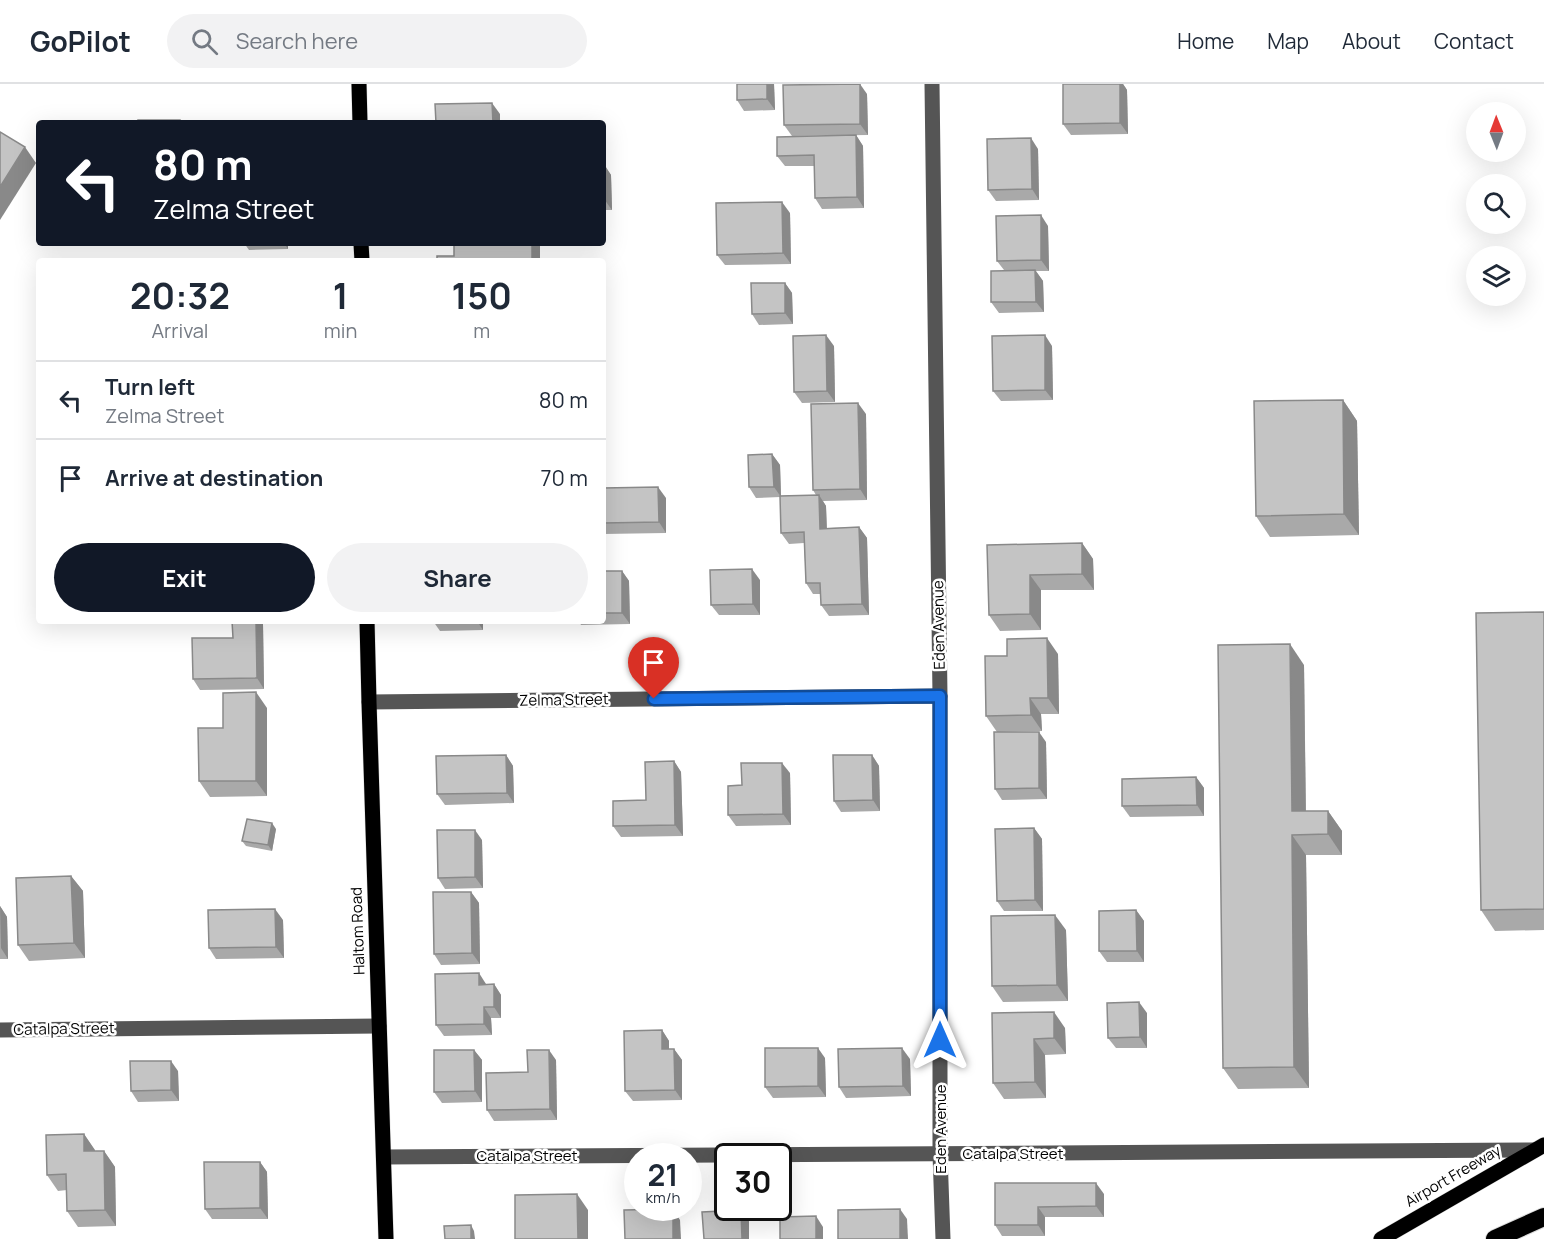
<!DOCTYPE html>
<style>
body{margin:0;font-family:Manrope,sans-serif;background:#f2f2f3;color:#1f2937;height:100vh;display:flex;flex-direction:column;font-size:22px;white-space:nowrap}
*{box-sizing:border-box;margin:0}
p{font-size:20px;color:#747a83}
.icon{flex:none;width:33px;height:33px;fill:none;stroke:currentColor;stroke-width:2;stroke-linecap:round;stroke-linejoin:round}
.map{position:relative;flex:1;overflow:hidden}
.details{position:absolute;left:36px;top:174px;width:570px;height:366px;display:flex;flex-direction:column;background:#fff;border-radius:6px;box-shadow:0 6px 24px #0002}
.details>*{flex:none}
.banner{position:absolute;left:36px;top:36px;width:570px;height:126px;border-radius:6px;box-shadow:0 6px 24px #0002;background:#111827;color:#fff;overflow:hidden}
.needle{width:39px;rotate:359deg}
.fabs{position:absolute;left:1466px;top:18px;display:grid;gap:12px}
.fabs a{display:grid;place-items:center;width:60px;height:60px;border-radius:50%;background:#fff;box-shadow:0 6px 24px #0002;font-size:30px}
.speed{position:absolute;left:624px;top:1059px;display:flex;gap:12px;font-size:30px;font-weight:700;text-align:center}
.speed>*{display:grid;place-content:center;width:78px;height:78px;border-radius:50%;background:#fff;box-shadow:0 6px 24px #0002;line-height:1}
.speed small{font-size:15px;font-weight:400}
.speed .limit{border:3px solid #111;border-radius:9px;background:#fff;color:#111}
.pin{position:absolute;display:grid;place-items:center;width:51px;height:51px;color:#fff;margin:-62px -26px;border-radius:50% 50% 50% 0;rotate:-45deg;box-shadow:0 0 6px #0007}
.pin .icon{rotate:45deg}
.me{position:absolute;width:66px;margin:-33px;rotate:0deg;stroke-linejoin:round;filter:drop-shadow(0 0 4px #0008)}
.turn{display:flex;align-items:center;gap:21px;height:126px;padding:0 18px;font-size:27px}
.turn .icon{width:78px;height:78px;stroke-width:2.5}
.turn b{display:block;font-size:42px;line-height:51px}
.eta{display:flex;justify-content:space-evenly;align-items:center;height:102px;text-align:center}
.eta b{font-size:36px;font-weight:700;line-height:42px}
.cta{display:flex;gap:12px;margin-top:auto;padding:12px 18px}
.cta a{flex:1;height:69px;border-radius:36px;background:#111827;color:#fff;font-size:24px;font-weight:700;line-height:69px;text-align:center}
.cta a+a{background:#f2f2f3;color:#1f2937}
ul{padding:0;list-style:none}
li{display:flex;align-items:center;gap:18px;height:78px;padding:0 18px;border-top:2px solid #e0e1e3}
li div{flex:1}
li b{display:block;font-size:22px}
li em{font-style:normal}
header{display:flex;align-items:center;gap:36px;box-sizing:border-box;height:84px;padding:0 30px;background:#fff;border-bottom:2px solid #e0e1e3}
header strong{font-size:28px}
nav{display:flex;gap:33px;margin-inline-start:auto;font-size:21px}
.search{width:420px;height:54px;background:#f2f2f3;display:flex;align-items:center;gap:15px;box-sizing:border-box;padding:0 21px;border-radius:33px;color:#747a83;font-size:22px}
.map>svg:first-child{display:block}
</style>
<header>
<strong>GoPilot</strong>
<div class="search"><svg class="icon" aria-label="search" viewBox="0 0 24 24"><circle cx="10" cy="10" r="6"/><path d="M15 15l6 6"/></svg>Search here</div>
<nav><a>Home</a><a>Map</a><a>About</a><a>Contact</a></nav>
</header>
<div class="map">
<svg width="1544" height="1155" viewBox="0 0 1544 1155">
<rect width="100%" height="100%" fill="#fff"/>
<g fill="none" stroke-linecap="round" stroke-linejoin="round">
<defs>
<g id="major">
<path d="M 359,0 L 360,39"/>
<path d="M 361,159 L 362,177"/>
<path d="M 367,537 L 369,618 L 386,1155"/>
<path d="M 1381,1155 L 1544,1061"/>
</g>
<path id="highway" d="M 1495,1155 L 1544,1133"/>
</defs>
<use href="#major" stroke="#dbdbdb" stroke-width="16"/>
<use href="#highway" stroke="#dbdbdb" stroke-width="20"/>
<g stroke="#555" stroke-width="15">
<path d="M 932,0 L 940,612 L 940,1070 L 943,1155"/>
<path d="M 369,618 L 940,612"/>
<path d="M 0,946 L 379,942"/>
<path d="M 384,1073 L 1535,1066"/>
</g>
<use href="#major" stroke="#000" stroke-width="15"/>
<use href="#highway" stroke="#000" stroke-width="18"/>
</g>
<g fill="#a9a9a9">
<path d="M 774,0 L 775,26 L 744,27 L 737,16 Z"/>
<path d="M 1063,0 L 1123,0 L 1127,6 L 1128,50 L 1071,51 L 1063,40 Z"/>
<path d="M 867,10 L 868,51 L 792,52 L 784,41 Z"/>
<path d="M 856,51 L 863,62 L 864,124 L 822,125 L 815,114 L 814,82 L 785,82 L 777,72 Z"/>
<path d="M 1038,65 L 1039,116 L 996,117 L 988,106 Z"/>
<path d="M 603,80 L 611,91 L 612,126 L 603,126 Z"/>
<path d="M 790,129 L 791,180 L 725,181 L 717,171 Z"/>
<path d="M 1048,142 L 1049,187 L 1036,187 L 1043,197 L 1044,228 L 999,229 L 991,218 L 1004,186 L 997,177 Z"/>
<path d="M 244,159 L 288,159 L 288,165 L 249,166 Z"/>
<path d="M 785,199 L 792,209 L 793,240 L 759,241 L 752,230 Z"/>
<path d="M 834,262 L 835,318 L 802,319 L 794,308 Z"/>
<path d="M 1052,262 L 1053,316 L 1001,317 L 993,307 Z"/>
<path d="M 1343,316 L 1357,337 L 1359,451 L 1270,453 L 1256,432 Z"/>
<path d="M 866,330 L 867,416 L 823,417 L 826,422 L 827,444 L 859,443 L 867,454 L 869,531 L 829,532 L 821,521 L 821,510 L 813,510 L 806,499 L 804,459 L 789,460 L 781,449 L 780,413 L 756,414 L 749,403 L 772,370 L 780,381 L 781,412 L 816,411 L 813,406 Z"/>
<path d="M 603,404 L 666,414 L 666,449 L 603,450 Z"/>
<path d="M 1082,459 L 1093,475 L 1094,506 L 1041,506 L 1041,546 L 1000,547 L 989,531 L 987,461 Z"/>
<path d="M 603,487 L 622,487 L 629,497 L 630,540 L 581,541 L 579,537 L 603,537 Z"/>
<path d="M 760,496 L 760,531 L 719,531 L 711,521 Z"/>
<path d="M 1544,528 L 1544,846 L 1495,847 L 1481,826 Z"/>
<path d="M 232,537 L 261,537 L 263,540 L 264,605 L 200,606 L 193,595 L 233,554 Z"/>
<path d="M 433,537 L 483,537 L 483,546 L 440,547 Z"/>
<path d="M 1058,570 L 1059,630 L 1041,630 L 1042,647 L 997,648 L 986,632 Z"/>
<path d="M 1304,581 L 1306,727 L 1328,727 L 1342,747 L 1342,771 L 1306,771 L 1309,1004 L 1238,1005 L 1223,984 Z"/>
<path d="M 267,624 L 267,712 L 210,713 L 199,697 L 223,644 Z"/>
<path d="M 1046,658 L 1047,715 L 1002,716 L 995,705 Z"/>
<path d="M 506,671 L 513,682 L 514,719 L 445,721 L 437,710 Z"/>
<path d="M 872,671 L 879,682 L 880,727 L 841,728 L 834,717 Z"/>
<path d="M 674,677 L 681,688 L 683,752 L 621,753 L 613,742 L 646,716 Z"/>
<path d="M 790,689 L 791,741 L 736,742 L 728,731 L 742,701 Z"/>
<path d="M 1196,693 L 1204,704 L 1204,732 L 1130,733 L 1122,722 Z"/>
<path d="M 1034,744 L 1042,755 L 1043,827 L 1004,827 L 997,817 Z"/>
<path d="M 276,745 L 272,767 L 246,762 L 242,757 Z"/>
<path d="M 482,756 L 483,804 L 445,805 L 438,794 Z"/>
<path d="M 71,792 L 83,807 L 85,874 L 29,877 L 18,861 Z"/>
<path d="M 471,808 L 479,819 L 480,880 L 441,881 L 434,870 Z"/>
<path d="M 0,822 L 7,833 L 8,875 L 0,875 Z"/>
<path d="M 1136,826 L 1144,837 L 1144,878 L 1107,878 L 1099,867 Z"/>
<path d="M 283,836 L 284,874 L 216,875 L 209,864 Z"/>
<path d="M 1066,846 L 1068,917 L 1003,918 L 992,902 Z"/>
<path d="M 494,900 L 501,911 L 501,934 L 491,934 L 492,951 L 444,952 L 436,941 Z"/>
<path d="M 992,929 L 1065,944 L 1066,970 L 1045,971 L 1046,1014 L 1004,1015 L 993,999 Z"/>
<path d="M 1147,929 L 1147,964 L 1116,964 L 1108,954 Z"/>
<path d="M 662,946 L 669,957 L 669,965 L 674,965 L 682,976 L 682,1016 L 633,1017 L 625,1007 Z"/>
<path d="M 474,966 L 482,976 L 482,1018 L 442,1019 L 434,1008 Z"/>
<path d="M 825,974 L 826,1013 L 773,1014 L 765,1003 Z"/>
<path d="M 910,975 L 911,1012 L 846,1014 L 839,1003 Z"/>
<path d="M 556,976 L 557,1036 L 494,1037 L 487,1026 L 528,988 Z"/>
<path d="M 178,987 L 179,1017 L 138,1018 L 131,1007 Z"/>
<path d="M 84,1050 L 95,1067 L 104,1067 L 115,1083 L 116,1142 L 78,1143 L 67,1127 L 67,1106 L 58,1107 L 47,1091 Z"/>
<path d="M 260,1078 L 267,1088 L 268,1135 L 212,1135 L 205,1125 Z"/>
<path d="M 995,1099 L 1104,1110 L 1104,1133 L 1045,1133 L 1045,1152 L 1002,1152 L 995,1141 Z"/>
</g>
<g fill="#898989">
<path d="M 767,0 L 774,0 L 775,26 L 767,15 Z"/>
<path d="M 860,0 L 867,10 L 868,51 L 860,40 Z"/>
<path d="M 1120,0 L 1123,0 L 1127,6 L 1128,50 L 1120,39 Z"/>
<path d="M 492,19 L 500,30 L 500,39 L 493,39 Z"/>
<path d="M 856,51 L 863,62 L 864,124 L 857,113 Z"/>
<path d="M 1031,54 L 1038,65 L 1039,116 L 1032,105 Z"/>
<path d="M 25,63 L 36,79 L 0,136 L 0,103 Z"/>
<path d="M 604,80 L 611,91 L 612,126 L 604,115 Z"/>
<path d="M 782,118 L 790,129 L 791,180 L 783,169 Z"/>
<path d="M 1041,131 L 1048,142 L 1049,187 L 1041,176 Z"/>
<path d="M 284,159 L 288,159 L 288,165 Z"/>
<rect x="532" y="159" width="8" height="18"/>
<path d="M 1035,186 L 1043,197 L 1044,228 L 1036,218 Z"/>
<path d="M 785,199 L 792,209 L 793,240 L 785,229 Z"/>
<path d="M 826,251 L 834,262 L 835,318 L 827,307 Z"/>
<path d="M 1045,251 L 1052,262 L 1053,316 L 1045,306 Z"/>
<path d="M 1343,316 L 1357,337 L 1359,451 L 1344,430 Z"/>
<path d="M 858,319 L 866,330 L 867,416 L 860,405 Z"/>
<path d="M 772,370 L 780,381 L 781,413 L 774,403 Z"/>
<path d="M 658,403 L 666,414 L 666,449 L 659,438 Z"/>
<path d="M 819,411 L 826,422 L 827,455 L 820,445 Z"/>
<path d="M 859,443 L 867,454 L 869,531 L 862,520 Z"/>
<path d="M 1082,459 L 1093,475 L 1094,506 L 1082,490 Z"/>
<path d="M 752,485 L 760,496 L 760,531 L 753,520 Z"/>
<path d="M 622,487 L 629,497 L 630,540 L 622,529 Z"/>
<path d="M 1030,491 L 1041,506 L 1041,546 L 1030,530 Z"/>
<path d="M 256,537 L 261,537 L 263,540 L 264,605 L 257,594 Z"/>
<path d="M 477,537 L 483,537 L 483,546 Z"/>
<path d="M 1047,554 L 1058,570 L 1059,630 L 1048,614 Z"/>
<path d="M 1290,560 L 1304,581 L 1306,748 L 1292,727 Z"/>
<path d="M 256,608 L 267,624 L 267,712 L 256,697 Z"/>
<path d="M 1030,614 L 1041,630 L 1042,647 L 1031,631 Z"/>
<path d="M 1039,648 L 1046,658 L 1047,715 L 1039,704 Z"/>
<path d="M 506,671 L 513,682 L 514,719 L 507,709 Z"/>
<path d="M 872,671 L 879,682 L 880,727 L 873,716 Z"/>
<path d="M 674,677 L 681,688 L 683,752 L 675,741 Z"/>
<path d="M 782,679 L 790,689 L 791,741 L 783,730 Z"/>
<path d="M 1196,693 L 1204,704 L 1204,732 L 1197,721 Z"/>
<path d="M 1328,727 L 1342,747 L 1342,771 L 1328,750 Z"/>
<path d="M 272,739 L 276,745 L 272,767 L 268,761 Z"/>
<path d="M 1034,744 L 1042,755 L 1043,827 L 1035,816 Z"/>
<path d="M 475,746 L 482,756 L 483,804 L 475,793 Z"/>
<path d="M 1292,751 L 1306,771 L 1309,1004 L 1294,983 Z"/>
<path d="M 71,792 L 83,807 L 85,874 L 74,859 Z"/>
<path d="M 471,808 L 479,819 L 480,880 L 472,869 Z"/>
<path d="M 0,822 L 7,833 L 8,875 L 1,864 Z"/>
<path d="M 275,825 L 283,836 L 284,874 L 276,863 Z"/>
<path d="M 1136,826 L 1144,837 L 1144,878 L 1137,867 Z"/>
<path d="M 1055,831 L 1066,846 L 1068,917 L 1057,901 Z"/>
<path d="M 479,889 L 486,900 L 479,901 Z"/>
<path d="M 494,900 L 501,911 L 501,934 L 494,923 Z"/>
<path d="M 1139,918 L 1147,929 L 1147,964 L 1140,953 Z"/>
<path d="M 484,923 L 491,934 L 492,951 L 484,940 Z"/>
<path d="M 1054,928 L 1065,944 L 1066,970 L 1054,954 Z"/>
<path d="M 662,946 L 669,957 L 669,976 L 662,965 Z"/>
<path d="M 1034,955 L 1045,971 L 1046,1014 L 1035,998 Z"/>
<path d="M 818,964 L 825,974 L 826,1013 L 818,1002 Z"/>
<path d="M 902,964 L 910,975 L 911,1012 L 903,1002 Z"/>
<path d="M 674,965 L 682,976 L 682,1016 L 675,1006 Z"/>
<path d="M 474,966 L 482,976 L 482,1018 L 475,1007 Z"/>
<path d="M 549,966 L 556,976 L 557,1036 L 550,1025 Z"/>
<path d="M 171,977 L 178,987 L 179,1017 L 171,1006 Z"/>
<path d="M 84,1050 L 95,1066 L 95,1083 L 84,1067 Z"/>
<path d="M 104,1067 L 115,1083 L 116,1142 L 105,1126 Z"/>
<path d="M 260,1078 L 267,1088 L 268,1135 L 260,1124 Z"/>
<path d="M 1096,1099 L 1104,1110 L 1104,1133 L 1096,1122 Z"/>
<path d="M 577,1110 L 588,1126 L 588,1155 L 578,1155 Z"/>
<path d="M 1038,1123 L 1045,1133 L 1045,1152 L 1038,1141 Z"/>
<path d="M 673,1125 L 680,1136 L 681,1155 L 673,1155 Z"/>
<path d="M 900,1125 L 907,1135 L 908,1155 L 900,1155 Z"/>
<path d="M 741,1126 L 749,1137 L 749,1155 L 742,1155 Z"/>
<path d="M 816,1132 L 823,1143 L 823,1155 L 816,1155 Z"/>
<path d="M 471,1141 L 474,1147 L 475,1155 L 471,1155 Z"/>
</g>
<g fill="#c4c4c4" stroke="#898989" stroke-width="1.5">
<path d="M 737,0 L 767,0 L 767,15 L 737,16 Z"/>
<path d="M 860,0 L 860,40 L 784,41 L 783,1 Z"/>
<path d="M 1063,0 L 1120,0 L 1120,39 L 1063,40 Z"/>
<path d="M 492,19 L 493,39 L 436,39 L 435,20 Z"/>
<rect x="138" y="36" width="42" height="3"/>
<path d="M 0,48 L 25,63 L 0,103 Z"/>
<path d="M 856,51 L 857,113 L 815,114 L 814,71 L 777,72 L 777,53 Z"/>
<path d="M 1031,54 L 1032,105 L 988,106 L 987,55 Z"/>
<rect x="603" y="80" width="1" height="35"/>
<path d="M 782,118 L 783,169 L 717,171 L 716,119 Z"/>
<path d="M 1041,131 L 1041,176 L 997,177 L 996,132 Z"/>
<path d="M 454,159 L 532,159 L 532,177 L 437,177 L 437,172 L 454,172 Z"/>
<path d="M 1035,186 L 1036,218 L 991,218 L 991,187 Z"/>
<path d="M 751,199 L 785,199 L 785,229 L 752,230 Z"/>
<path d="M 826,251 L 827,307 L 794,308 L 793,252 Z"/>
<path d="M 1045,251 L 1045,306 L 993,307 L 992,252 Z"/>
<path d="M 1343,316 L 1344,430 L 1256,432 L 1254,317 Z"/>
<path d="M 858,319 L 860,405 L 813,406 L 811,320 Z"/>
<path d="M 772,370 L 774,403 L 749,403 L 748,371 Z"/>
<path d="M 658,403 L 659,438 L 603,439 L 603,404 Z"/>
<path d="M 819,411 L 820,445 L 859,443 L 862,520 L 821,521 L 820,499 L 806,499 L 804,448 L 781,449 L 780,412 Z"/>
<path d="M 1082,459 L 1082,490 L 1030,491 L 1030,530 L 989,531 L 987,461 Z"/>
<path d="M 752,485 L 753,520 L 711,521 L 710,486 Z"/>
<rect x="603" y="487" width="19" height="42"/>
<path d="M 1544,528 L 1544,825 L 1481,826 L 1476,529 Z"/>
<path d="M 232,537 L 256,537 L 257,594 L 193,595 L 192,554 L 233,554 Z"/>
<path d="M 1047,554 L 1048,614 L 1030,614 L 1031,631 L 986,632 L 985,572 L 1007,572 L 1007,555 Z"/>
<path d="M 1290,560 L 1292,727 L 1328,727 L 1328,750 L 1292,751 L 1294,983 L 1223,984 L 1218,561 Z"/>
<path d="M 256,608 L 256,697 L 199,697 L 198,644 L 223,644 L 223,609 Z"/>
<path d="M 994,648 L 1039,648 L 1039,704 L 995,705 Z"/>
<path d="M 506,671 L 507,709 L 437,710 L 436,672 Z"/>
<path d="M 833,671 L 872,671 L 873,716 L 834,717 Z"/>
<path d="M 674,677 L 675,741 L 613,742 L 613,717 L 646,716 L 645,678 Z"/>
<path d="M 741,679 L 782,679 L 783,730 L 728,731 L 728,702 L 742,701 Z"/>
<path d="M 1196,693 L 1197,721 L 1122,722 L 1122,695 Z"/>
<path d="M 247,735 L 272,739 L 268,761 L 242,757 Z"/>
<path d="M 1034,744 L 1035,816 L 997,817 L 995,745 Z"/>
<path d="M 437,746 L 475,746 L 475,793 L 438,794 Z"/>
<path d="M 71,792 L 74,859 L 18,861 L 16,794 Z"/>
<path d="M 433,808 L 471,808 L 472,869 L 434,870 Z"/>
<path d="M 275,825 L 276,863 L 209,864 L 208,826 Z"/>
<path d="M 1136,826 L 1137,867 L 1099,867 L 1099,827 Z"/>
<path d="M 1055,831 L 1057,901 L 992,902 L 991,832 Z"/>
<path d="M 479,889 L 479,901 L 494,900 L 494,923 L 484,923 L 484,940 L 436,941 L 435,890 Z"/>
<path d="M 1139,918 L 1140,953 L 1108,954 L 1107,919 Z"/>
<path d="M 1054,928 L 1054,954 L 1034,955 L 1035,998 L 993,999 L 992,929 Z"/>
<path d="M 662,946 L 662,965 L 674,965 L 675,1006 L 625,1007 L 624,947 Z"/>
<path d="M 765,964 L 818,964 L 818,1002 L 765,1003 Z"/>
<path d="M 902,964 L 903,1002 L 839,1003 L 838,965 Z"/>
<path d="M 434,966 L 474,966 L 475,1007 L 434,1008 Z"/>
<path d="M 527,966 L 549,966 L 550,1025 L 487,1026 L 486,989 L 528,988 Z"/>
<path d="M 130,977 L 171,977 L 171,1006 L 131,1007 Z"/>
<path d="M 84,1050 L 84,1067 L 104,1067 L 105,1126 L 67,1127 L 66,1090 L 47,1091 L 46,1051 Z"/>
<path d="M 204,1078 L 260,1078 L 260,1124 L 205,1125 Z"/>
<path d="M 995,1099 L 1096,1099 L 1096,1122 L 1038,1123 L 1038,1141 L 995,1141 Z"/>
<path d="M 577,1110 L 578,1155 L 515,1155 L 515,1111 Z"/>
<path d="M 673,1125 L 673,1155 L 625,1155 L 624,1126 Z"/>
<path d="M 900,1125 L 900,1155 L 838,1155 L 838,1126 Z"/>
<path d="M 741,1126 L 742,1155 L 704,1155 L 702,1128 Z"/>
<path d="M 816,1132 L 816,1155 L 780,1155 L 780,1133 Z"/>
<path d="M 471,1141 L 471,1155 L 445,1155 L 444,1142 Z"/>
</g>
<g fill="none" stroke-linecap="round" stroke-linejoin="round">
<defs>
<path id="route" d="M 654,615 L 940,612 L 940,956"/>
</defs>
<use href="#route" stroke="#114b97" stroke-width="15"/>
<use href="#route" stroke="#1a73e8" stroke-width="10"/>
</g>
<g text-anchor="middle" stroke-width="5" stroke-linejoin="round" paint-order="stroke">
<g font-size="15" fill="#000" stroke="#fff">
<text transform="translate(939 541) rotate(-91)" y="5">Eden Avenue</text>
<text transform="translate(564 616) rotate(-1)" y="5">Zelma Street</text>
<text transform="translate(358 847) rotate(-92)" y="5">Haltom Road</text>
<text transform="translate(64 945) rotate(-1)" y="5">Catalpa Street</text>
<text transform="translate(941 1045) rotate(-90)" y="5">Eden Avenue</text>
<text x="1013" y="1075">Catalpa Street</text>
<text x="527" y="1077">Catalpa Street</text>
<text transform="translate(1453 1092) rotate(-30)" y="5">Airport Freeway</text>
</g>
</g>
</svg>
<div class="fabs">
<a><svg class="needle" viewBox="-14 -14 28 28"><path d="M0-13l5 13h-10z" fill="#e53935"/><path d="M0 13l5-13h-10z" fill="#747a83"/></svg></a>
<a><svg class="icon" aria-label="search" viewBox="0 0 24 24"><circle cx="10" cy="10" r="6"/><path d="M15 15l6 6"/></svg></a>
<a><svg class="icon" aria-label="layers" viewBox="0 0 24 24"><path d="M12 4l9 5-9 5-9-5zM3 14l9 5 9-5"/></svg></a>
</div>
<div class="speed"><div>21<small>km/h</small></div><div class="limit">30</div></div>
<div class="pin" style="left:654px;top:615px;background:#d93025"><svg class="icon" aria-label="arrive" viewBox="0 0 24 24"><path d="M6 21V4h12l-3 4 3 4H6"/></svg></div>
<svg class="me" style="left:940px;top:956px" viewBox="-20 -20 40 40"><path d="M0-17L14 15 0 8-14 15z" fill="#1a73e8" stroke="#fff" stroke-width="4"/></svg>
<div class="banner">
<div class="turn"><svg class="icon" aria-label="left" viewBox="0 0 24 24"><path d="M17 20v-9H6M10 6l-5 5 5 5"/></svg><div><b>80 m</b>Zelma Street</div></div>
</div>
<section class="details">
<div class="eta">
<div><b>20:32</b><p>Arrival</p></div>
<div><b>1</b><p>min</p></div>
<div><b>150</b><p>m</p></div>
</div>
<ul>
<li><svg class="icon" aria-label="left" viewBox="0 0 24 24"><path d="M17 20v-9H6M10 6l-5 5 5 5"/></svg><div><b>Turn left</b><p>Zelma Street</p></div><em>80 m</em></li>
<li><svg class="icon" aria-label="arrive" viewBox="0 0 24 24"><path d="M6 21V4h12l-3 4 3 4H6"/></svg><div><b>Arrive at destination</b></div><em>70 m</em></li>
</ul>
<div class="cta"><a>Exit</a><a>Share</a></div>
</section>
</div>
